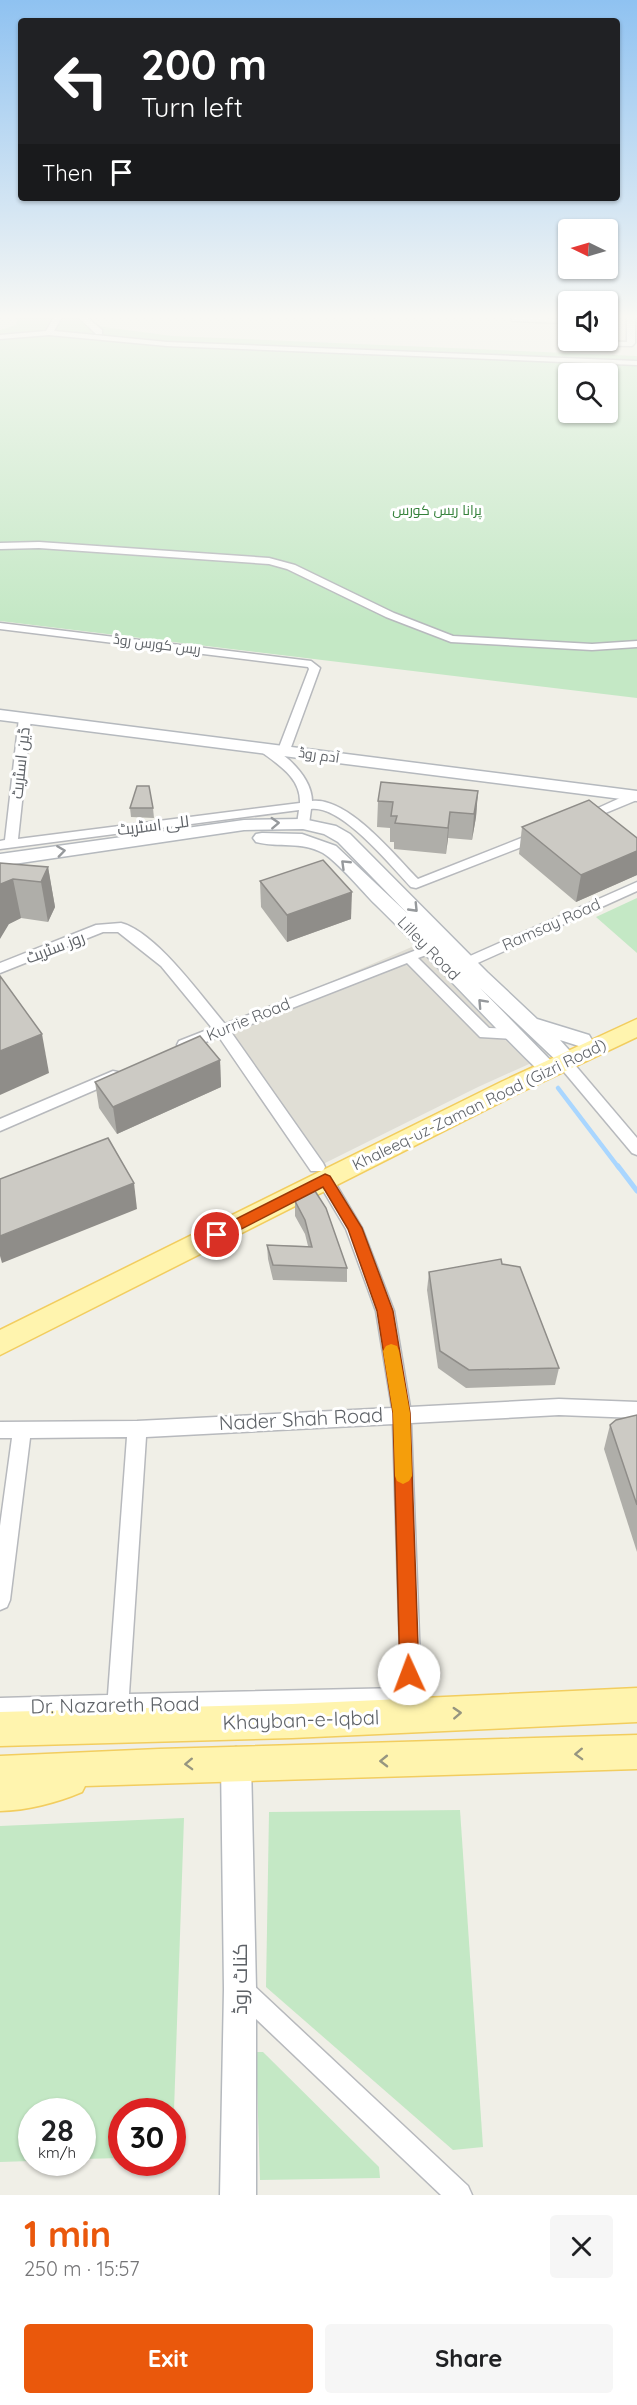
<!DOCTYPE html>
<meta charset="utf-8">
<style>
body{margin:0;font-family:Quicksand,Cairo,sans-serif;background:#f6f6f6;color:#202124;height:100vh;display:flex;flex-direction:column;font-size:22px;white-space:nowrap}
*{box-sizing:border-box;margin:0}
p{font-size:20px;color:#757577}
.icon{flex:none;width:33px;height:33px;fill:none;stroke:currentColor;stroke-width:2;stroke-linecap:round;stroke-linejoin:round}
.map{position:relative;height:2195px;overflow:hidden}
.panel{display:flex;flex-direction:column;background:#fff;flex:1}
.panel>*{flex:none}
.top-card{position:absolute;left:18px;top:18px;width:602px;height:183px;border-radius:6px;box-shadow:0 2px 4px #0004;background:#202124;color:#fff;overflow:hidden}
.needle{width:39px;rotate:275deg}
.fabs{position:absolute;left:558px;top:219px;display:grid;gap:12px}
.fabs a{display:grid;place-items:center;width:60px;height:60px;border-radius:6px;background:#fff;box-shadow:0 2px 4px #0004;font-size:30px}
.speed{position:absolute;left:18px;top:2098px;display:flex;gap:12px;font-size:30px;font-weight:700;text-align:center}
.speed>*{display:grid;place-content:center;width:78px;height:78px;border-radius:50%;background:#fff;box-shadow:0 2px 4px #0004;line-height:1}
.speed small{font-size:15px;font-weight:400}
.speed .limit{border:9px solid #d22;background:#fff;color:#111}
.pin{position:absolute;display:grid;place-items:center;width:51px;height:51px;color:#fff;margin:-26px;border:3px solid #fff;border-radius:50%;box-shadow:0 2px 6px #0007}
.me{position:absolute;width:66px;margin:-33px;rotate:358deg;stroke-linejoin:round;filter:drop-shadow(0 0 4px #0008)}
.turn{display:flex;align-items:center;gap:21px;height:126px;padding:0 24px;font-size:27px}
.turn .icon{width:78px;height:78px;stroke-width:2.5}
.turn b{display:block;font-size:42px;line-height:51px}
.then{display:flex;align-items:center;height:57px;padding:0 24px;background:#0003;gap:12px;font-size:22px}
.round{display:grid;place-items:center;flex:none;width:63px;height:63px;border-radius:6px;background:#f6f6f6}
.headline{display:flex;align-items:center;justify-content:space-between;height:102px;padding:0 24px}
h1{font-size:36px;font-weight:700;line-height:45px;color:#ea580c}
.button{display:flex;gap:12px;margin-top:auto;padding:12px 24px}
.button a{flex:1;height:69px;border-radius:6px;background:#ea580c;color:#fff;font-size:24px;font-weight:700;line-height:69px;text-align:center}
.button a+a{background:#f6f6f6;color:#202124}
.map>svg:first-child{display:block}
</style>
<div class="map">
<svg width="637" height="2195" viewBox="0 0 637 2195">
<rect width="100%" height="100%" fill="#f0efe7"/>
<path fill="#e0ded5" d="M 421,943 L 530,1045 L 558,1051 L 478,1087 L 317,1167 L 221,1029 Z"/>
<g fill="#c4e8c5" fill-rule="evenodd">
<path d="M 19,314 L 86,314 L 97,326 L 172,336 L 637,356 L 637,698 L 0,621 L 0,330 L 16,325 ZM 568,374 L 608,374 L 608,412 L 568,412 Z"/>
<path d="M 637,898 L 637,953 L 596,917 Z"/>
<path d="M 460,1810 L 483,2147 L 453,2150 L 266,1987 L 269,1812 Z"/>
<path d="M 184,1818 L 173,2140 L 172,2112 L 122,2112 L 121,2158 L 83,2159 L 82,2112 L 32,2112 L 31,2161 L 0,2162 L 0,1826 Z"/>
<path d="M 256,2052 L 263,2052 L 379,2167 L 380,2178 L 260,2180 Z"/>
</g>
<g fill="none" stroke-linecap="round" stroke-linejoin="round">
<path stroke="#a9d6ff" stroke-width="4.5" d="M 558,1088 L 619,1168"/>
<path stroke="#a9d6ff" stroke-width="5" d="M 618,1166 L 637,1191"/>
<defs>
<g id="street">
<path d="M 56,314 L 64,314 L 54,331 L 167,342 L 637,361 L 637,365 L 167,346 L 49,335 L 0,339 L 0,335 L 46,331 Z"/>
<path d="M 75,314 L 83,314 L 102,330 L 102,334 L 96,334 Z"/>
<path d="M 631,315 L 635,317 L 635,343 L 632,346 L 575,345 L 571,343 L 571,340 L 627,342 L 627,317 Z"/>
<path d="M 515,317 L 568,319 L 568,323 L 512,321 L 512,317 Z"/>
<path d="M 39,542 L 269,558 L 295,565 L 394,613 L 453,636 L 592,644 L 637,641 L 637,647 L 592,650 L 451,642 L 386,617 L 287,569 L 269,564 L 39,548 L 0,549 L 0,543 Z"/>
<path d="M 0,623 L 311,661 L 320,668 L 290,750 L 284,754 L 278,750 L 309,669 L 308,667 L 0,629 Z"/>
<path d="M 25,715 L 31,718 L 18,839 L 300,803 C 301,777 277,764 259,750 L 257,748 L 263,744 C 285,751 312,778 312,801 C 348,797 394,855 418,879 L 534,833 L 542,833 L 544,836 L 542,839 L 416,888 L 411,887 C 391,866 342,805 311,809 L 309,824 L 303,828 L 297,824 L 299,810 L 0,849 L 0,841 L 5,840 L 19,718 Z"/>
<path d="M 631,793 L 637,793 L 637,800 L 586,821 L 578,821 L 576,818 Z"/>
<path d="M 637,882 L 637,891 L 471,966 L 461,966 L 459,963 L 461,960 Z"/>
<path d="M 121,923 C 156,932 201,996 225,1024 L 432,944 L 437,945 L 439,948 L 437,951 L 418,958 L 489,1028 L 514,1029 L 521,1034 L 514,1039 L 480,1037 L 407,963 L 231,1032 L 323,1163 L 325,1167 L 323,1171 L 311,1171 L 219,1037 L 184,1050 L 179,1049 L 177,1045 L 179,1041 L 212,1028 L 161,966 L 118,932 L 103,932 L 0,973 L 0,963 L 96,925 Z"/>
<path d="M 564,1057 L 569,1058 L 637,1138 L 637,1155 L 632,1153 L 559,1066 L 557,1062 L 559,1058 Z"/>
<path d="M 113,1071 L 118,1072 L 120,1076 L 118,1080 L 0,1131 L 0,1119 Z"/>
<path d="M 325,1174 L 331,1176 L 362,1228 L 394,1311 L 410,1407 L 559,1399 L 637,1402 L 637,1418 L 559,1415 L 411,1423 L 422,1715 L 419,1722 L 412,1725 L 405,1722 L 401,1709 L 0,1718 L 0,1698 L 108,1695 L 127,1437 L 30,1438 L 10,1600 L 7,1607 L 0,1610 L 0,1526 L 12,1438 L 0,1438 L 0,1422 L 137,1421 L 392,1408 L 376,1311 L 346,1229 L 317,1180 L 319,1176 ZM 393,1424 L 401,1688 L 129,1694 L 146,1437 Z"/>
<path d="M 243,1979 L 251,1983 L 468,2186 L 472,2195 L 441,2195 L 235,1999 L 231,1991 L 235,1983 Z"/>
</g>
<g id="secondary">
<path d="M 0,710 L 637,791 L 637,801 L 0,720 Z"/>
<path d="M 303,819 L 336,826 L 350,834 L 487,972 L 537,1019 L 589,1035 L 592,1040 L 589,1045 L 582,1047 L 560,1040 L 578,1060 L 575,1065 L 568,1067 L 561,1065 L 480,988 L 559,1069 L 556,1074 L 549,1076 L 542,1074 C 485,1019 432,959 375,904 C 362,891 338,862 323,853 C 301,841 279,848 256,842 L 253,838 L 256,834 L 262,833 L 302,834 L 336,846 L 408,914 L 338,842 L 324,834 L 303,829 L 244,830 L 0,866 L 0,854 L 244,820 Z"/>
<path d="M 236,1747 L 247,1751 L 251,1762 L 256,1989 L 256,2195 L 220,2195 L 224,1989 L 221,1762 L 225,1751 Z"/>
</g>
<g id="primary">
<path d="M 637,1019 L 637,1037 L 517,1094 L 0,1355 L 0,1330 L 501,1082 Z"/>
<path d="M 637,1688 L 637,1722 L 292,1738 L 0,1746 L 0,1712 L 292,1704 Z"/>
<path d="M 637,1735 L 637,1769 L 85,1786 L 82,1792 C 56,1803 28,1810 0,1811 L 0,1756 L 159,1749 Z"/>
</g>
</defs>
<use href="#street" stroke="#b7b9bd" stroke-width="3"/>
<use href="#secondary" stroke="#b5b9be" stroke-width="3"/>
<use href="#primary" stroke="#f2cd5f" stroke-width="3"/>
<use href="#street" fill="#fff" fill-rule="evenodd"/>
<use href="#secondary" fill="#fff" fill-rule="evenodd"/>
<use href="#primary" fill="#fff4ae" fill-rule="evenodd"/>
</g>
<g fill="#afaea9">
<path d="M 478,791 L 476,817 L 472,840 L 448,838 L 446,854 L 394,849 L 394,842 L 390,842 L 390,828 L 377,827 L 378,801 Z"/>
<path d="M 130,808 L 153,808 L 154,818 L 131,817 Z"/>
<path d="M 522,827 L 637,838 L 637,875 L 576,902 L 519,854 Z"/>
<path d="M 0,863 L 48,867 L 55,907 L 48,922 L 21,918 L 9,924 Z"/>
<path d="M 260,881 L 351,919 L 287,942 L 261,907 Z"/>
<path d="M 220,1060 L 221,1087 L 117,1134 L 99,1108 L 95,1082 Z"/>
<path d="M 295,1201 L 347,1268 L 347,1282 L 273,1280 L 268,1259 L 267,1245 L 308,1246 L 305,1234 L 295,1216 Z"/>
<path d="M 502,1264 L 559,1368 L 555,1385 L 466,1388 L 438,1368 L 427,1290 L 429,1272 Z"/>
<path d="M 637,1415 L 637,1552 L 604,1449 L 610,1425 Z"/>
</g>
<g fill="#8f8d89">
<path d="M 478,791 L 476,817 L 472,840 L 474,814 Z"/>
<path d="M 450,812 L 448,838 L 446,854 L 448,828 Z"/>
<path d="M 637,851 L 637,875 L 576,902 L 581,875 Z"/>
<path d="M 48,867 L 55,907 L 48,922 L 41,882 Z"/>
<path d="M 13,879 L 21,918 L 9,924 L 0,939 L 0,885 L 1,884 Z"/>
<path d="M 352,892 L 351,919 L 287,942 L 287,915 Z"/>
<path d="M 42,1034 L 49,1073 L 0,1095 L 0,1051 Z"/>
<path d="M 220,1060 L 221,1087 L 117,1134 L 113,1107 Z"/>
<path d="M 134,1183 L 137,1209 L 2,1263 L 0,1256 L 0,1236 Z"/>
</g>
<g fill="#cccac4" stroke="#8f8d89" stroke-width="1.5">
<path d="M 381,782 L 478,791 L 474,814 L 450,812 L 448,828 L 395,823 L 397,816 L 391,816 L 393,802 L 378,801 Z"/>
<path d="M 137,786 L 149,786 L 153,808 L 130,808 Z"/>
<path d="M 589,800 L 637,838 L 637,851 L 581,875 L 522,827 Z"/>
<path d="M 323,860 L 352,892 L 287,915 L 260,881 Z"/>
<path d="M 0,863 L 48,867 L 41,882 L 13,879 L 1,884 L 0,885 Z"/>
<path d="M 0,976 L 42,1034 L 0,1051 Z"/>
<path d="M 200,1036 L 220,1060 L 113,1107 L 95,1082 Z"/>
<path d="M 108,1138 L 134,1183 L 0,1236 L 0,1179 Z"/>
<path d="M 315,1191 L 326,1208 L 347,1268 L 273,1265 L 267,1245 L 312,1247 L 305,1220 L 295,1201 Z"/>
<path d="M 501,1259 L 502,1264 L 520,1267 L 559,1368 L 469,1370 L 440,1351 L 429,1272 Z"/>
<path d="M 637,1415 L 637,1505 L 610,1425 L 616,1420 Z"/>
</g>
<defs><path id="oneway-chevron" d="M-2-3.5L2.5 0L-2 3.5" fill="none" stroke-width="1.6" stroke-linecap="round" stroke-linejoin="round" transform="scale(1.5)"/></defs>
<g stroke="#96999c">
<use href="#oneway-chevron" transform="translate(275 823) rotate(-3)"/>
<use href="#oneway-chevron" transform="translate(61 851) rotate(-8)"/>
<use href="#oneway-chevron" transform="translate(345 864) rotate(-136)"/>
<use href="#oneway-chevron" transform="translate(414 908) rotate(46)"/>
<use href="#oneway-chevron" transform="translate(482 1003) rotate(-133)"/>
</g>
<g stroke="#969580">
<use href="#oneway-chevron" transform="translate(457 1713) rotate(-3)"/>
<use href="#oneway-chevron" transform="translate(579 1754) rotate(178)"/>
<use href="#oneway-chevron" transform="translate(384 1761) rotate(179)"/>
<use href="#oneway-chevron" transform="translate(189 1764) rotate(178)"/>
</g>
<linearGradient id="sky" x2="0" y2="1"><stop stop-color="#8fc2f1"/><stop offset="0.51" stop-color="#f8f8f4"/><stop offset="1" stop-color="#f8f8f4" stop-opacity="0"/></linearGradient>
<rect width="637" height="621" fill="url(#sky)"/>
<path fill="#ea580c" stroke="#983908" stroke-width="1.5" d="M 325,1174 L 330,1176 L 362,1228 L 393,1311 L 410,1413 L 419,1674 L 416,1680 L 409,1683 L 403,1680 L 400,1674 L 393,1413 L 377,1311 L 348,1229 L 323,1187 L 222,1239 L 212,1239 L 209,1235 L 212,1231 Z"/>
<path fill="#f59e0b" d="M 391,1344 L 397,1346 L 399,1351 L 410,1413 L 412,1476 L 409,1481 L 403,1484 L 397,1481 L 395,1476 L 393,1413 L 383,1351 L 386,1346 Z"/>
<g text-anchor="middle" stroke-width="6" stroke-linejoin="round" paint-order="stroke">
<g font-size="14" fill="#34813a" stroke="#fff">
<text x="437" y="515">پرانا ریس کورس</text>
</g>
<g font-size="14" fill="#5e6267" stroke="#fff">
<text transform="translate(157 644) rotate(7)" y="5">ریس کورس روڈ</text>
<text transform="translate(319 755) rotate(8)" y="5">آدم روڈ</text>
</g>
<g font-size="16" fill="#5e6267" stroke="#fff">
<text transform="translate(20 763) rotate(-84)" y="6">ڈین اسٹریٹ</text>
<text transform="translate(153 825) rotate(-7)" y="6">للی اسٹریٹ</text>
<text transform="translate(551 924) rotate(-24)" y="6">Ramsay Road</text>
<text transform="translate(55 947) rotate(-21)" y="6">روز سٹریٹ</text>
<text transform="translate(429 948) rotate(46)" y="6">Lilley Road</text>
<text transform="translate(248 1019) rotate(-22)" y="6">Kurrie Road</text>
<text transform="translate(479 1104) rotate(-26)" y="6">Khaleeq-uz-Zaman Road (Gizri Road)</text>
</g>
<g font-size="20" fill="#5e6267" stroke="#fff">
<text transform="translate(301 1419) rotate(-3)" y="7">Nader Shah Road</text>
<text transform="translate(115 1705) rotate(-1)" y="7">Dr. Nazareth Road</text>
<text transform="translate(301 1720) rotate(-2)" y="7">Khayban-e-Iqbal</text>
<text transform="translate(240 1979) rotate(-90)" y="7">کناٹ روڈ</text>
</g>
</g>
</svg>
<div class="fabs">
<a><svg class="needle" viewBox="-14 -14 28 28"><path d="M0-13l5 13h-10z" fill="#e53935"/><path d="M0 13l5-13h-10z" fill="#757577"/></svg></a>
<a><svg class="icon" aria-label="sound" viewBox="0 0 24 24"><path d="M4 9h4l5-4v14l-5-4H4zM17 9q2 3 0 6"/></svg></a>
<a><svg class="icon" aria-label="search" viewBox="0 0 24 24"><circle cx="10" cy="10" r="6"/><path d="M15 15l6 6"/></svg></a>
</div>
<div class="speed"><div>28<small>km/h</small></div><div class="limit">30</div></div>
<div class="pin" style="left:217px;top:1235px;background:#d93025"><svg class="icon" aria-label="arrive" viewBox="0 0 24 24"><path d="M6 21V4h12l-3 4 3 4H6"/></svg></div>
<svg class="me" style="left:409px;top:1674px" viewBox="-20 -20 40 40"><circle r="19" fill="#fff"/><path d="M0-13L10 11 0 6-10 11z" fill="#ea580c"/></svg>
<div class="top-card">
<div class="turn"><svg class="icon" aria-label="left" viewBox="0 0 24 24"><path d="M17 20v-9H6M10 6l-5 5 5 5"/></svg><div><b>200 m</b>Turn left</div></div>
<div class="then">Then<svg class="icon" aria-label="arrive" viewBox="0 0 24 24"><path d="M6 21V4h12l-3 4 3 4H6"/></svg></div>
</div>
</div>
<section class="panel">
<div class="headline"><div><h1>1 min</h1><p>250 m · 15:57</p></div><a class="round"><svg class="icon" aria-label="close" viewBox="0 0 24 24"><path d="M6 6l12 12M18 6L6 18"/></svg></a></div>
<div class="button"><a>Exit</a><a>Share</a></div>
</section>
